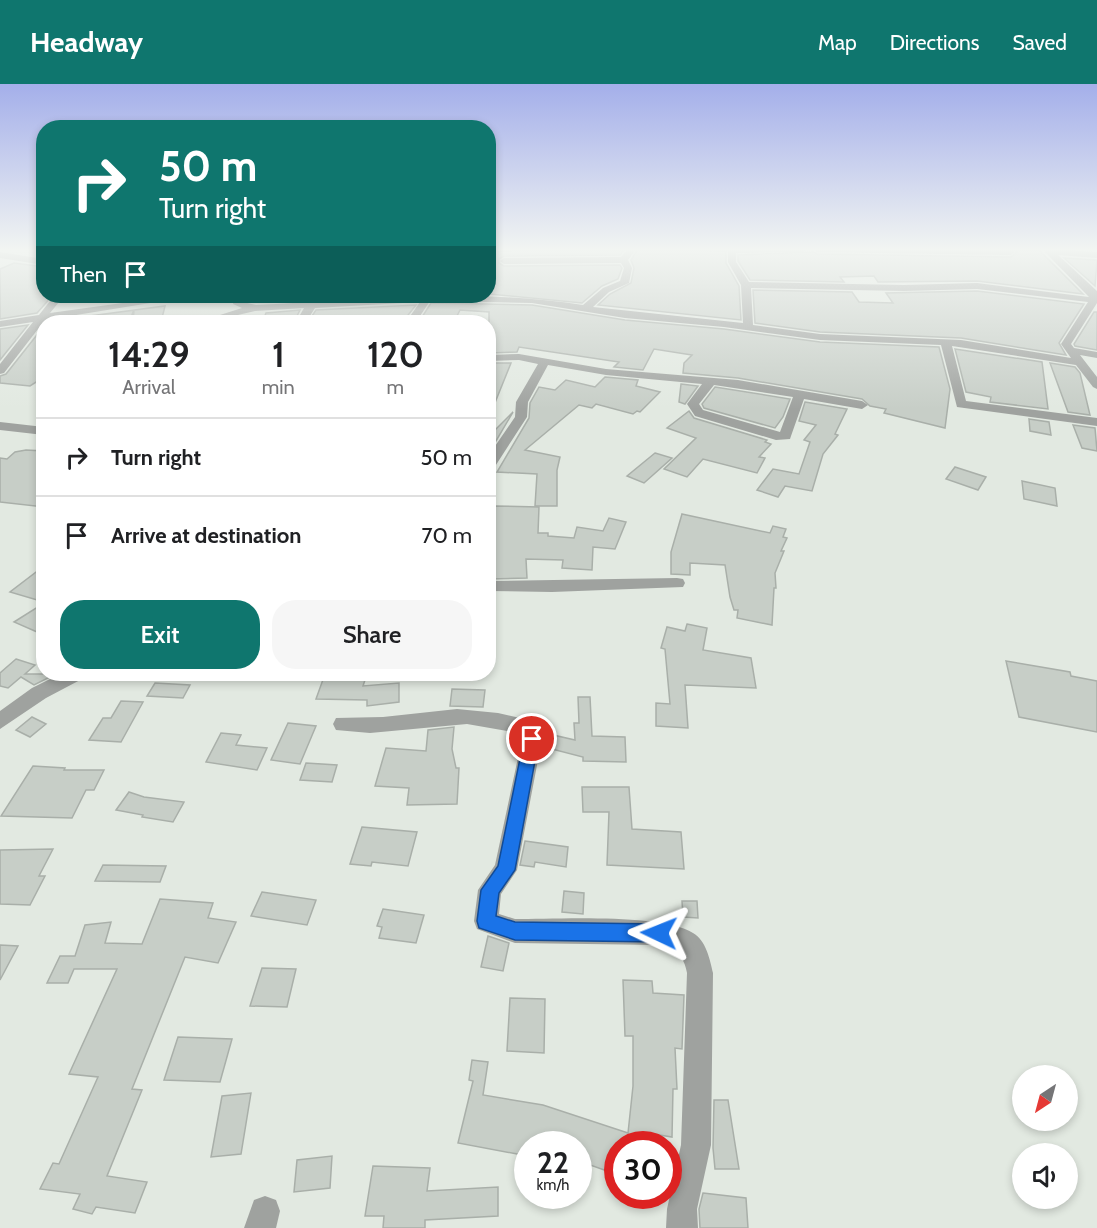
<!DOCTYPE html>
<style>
body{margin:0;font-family:Cabin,sans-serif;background:#f6f6f6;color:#202124;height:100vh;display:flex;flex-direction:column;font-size:22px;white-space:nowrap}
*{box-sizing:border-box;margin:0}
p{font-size:20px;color:#757577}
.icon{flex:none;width:33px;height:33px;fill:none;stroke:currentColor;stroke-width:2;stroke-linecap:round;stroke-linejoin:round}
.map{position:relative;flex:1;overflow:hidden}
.drawer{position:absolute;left:36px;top:231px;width:460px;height:366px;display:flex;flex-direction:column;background:#fff;border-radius:24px;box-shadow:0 3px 9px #0003}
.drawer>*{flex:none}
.guide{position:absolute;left:36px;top:36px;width:460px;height:183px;border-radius:24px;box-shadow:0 3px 9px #0003;background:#0f766e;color:#fff;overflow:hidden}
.needle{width:39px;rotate:216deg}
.buttons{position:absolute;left:1012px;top:981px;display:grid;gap:12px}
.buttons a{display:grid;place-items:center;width:66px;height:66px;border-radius:50%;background:#fff;box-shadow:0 3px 9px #0003;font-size:30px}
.speed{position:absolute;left:514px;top:1047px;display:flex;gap:12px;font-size:30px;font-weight:700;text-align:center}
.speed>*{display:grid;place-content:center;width:78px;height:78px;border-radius:50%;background:#fff;box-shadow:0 3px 9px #0003;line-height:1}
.speed small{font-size:15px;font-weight:400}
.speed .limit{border:9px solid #d22;background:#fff;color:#111}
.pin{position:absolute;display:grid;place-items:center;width:51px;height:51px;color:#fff;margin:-26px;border:3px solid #fff;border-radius:50%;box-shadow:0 2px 6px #0007}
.me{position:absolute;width:66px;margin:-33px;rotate:272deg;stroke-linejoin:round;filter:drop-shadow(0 0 4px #0008)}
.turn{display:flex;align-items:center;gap:21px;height:126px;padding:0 24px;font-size:27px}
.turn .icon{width:78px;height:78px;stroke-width:2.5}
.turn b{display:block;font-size:42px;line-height:51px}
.then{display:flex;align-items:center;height:57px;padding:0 24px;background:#0003;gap:12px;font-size:22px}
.eta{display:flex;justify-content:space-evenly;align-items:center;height:102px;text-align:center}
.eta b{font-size:36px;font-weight:600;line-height:42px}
.primary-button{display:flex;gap:12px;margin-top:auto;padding:12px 24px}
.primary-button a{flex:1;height:69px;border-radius:24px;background:#0f766e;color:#fff;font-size:24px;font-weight:600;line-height:69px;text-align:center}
.primary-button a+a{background:#f6f6f6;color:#202124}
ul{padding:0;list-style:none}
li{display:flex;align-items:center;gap:18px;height:78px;padding:0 24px;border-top:2px solid #e0e0e0}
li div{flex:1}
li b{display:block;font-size:22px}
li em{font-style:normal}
header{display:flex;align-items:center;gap:36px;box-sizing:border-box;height:84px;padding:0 30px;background:#0f766e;color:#fff}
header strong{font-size:28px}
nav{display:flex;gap:33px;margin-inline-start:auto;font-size:21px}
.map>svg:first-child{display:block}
</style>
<header>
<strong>Headway</strong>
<nav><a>Map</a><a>Directions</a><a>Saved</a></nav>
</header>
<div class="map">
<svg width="1097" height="1144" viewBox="0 0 1097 1144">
<rect width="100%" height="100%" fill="#e2e9e1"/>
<g fill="#c7cec7" stroke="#a9afa9" stroke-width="1.5">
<path d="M 509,165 L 625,165 L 620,171 L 504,172 L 499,175 L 499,179 L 504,182 L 620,181 L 622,184 L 618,195 L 602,202 L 582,219 L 489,210 L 489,168 L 510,167 Z"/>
<path d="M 638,165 L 726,167 L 726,179 L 739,202 L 741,236 L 598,221 L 610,210 L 631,199 L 634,184 L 631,176 Z"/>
<path d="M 1014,165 L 1039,166 L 1083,210 L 977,197 L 878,198 L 874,192 L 840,193 L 844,198 L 750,196 L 738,177 L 738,171 L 813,168 L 817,170 L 1011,173 L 1017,168 Z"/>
<path d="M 1064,174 L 1097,176 L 1095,202 Z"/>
<path d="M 14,179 L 44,183 L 44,212 L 52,212 L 37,229 L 0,235 L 0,185 Z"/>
<path d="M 753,206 L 852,208 L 859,218 L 893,219 L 886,209 L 977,207 L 1084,220 L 1059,259 L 1066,271 L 961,254 L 820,248 L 755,239 Z"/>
<path d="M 280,212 L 289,215 L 330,212 L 330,214 L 269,218 L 271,213 Z"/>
<path d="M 431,219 L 532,221 L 625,236 L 724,245 L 820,258 L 939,263 L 950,305 L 945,344 L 884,329 L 886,325 L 870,322 L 862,315 L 738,294 L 683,289 L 684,279 L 692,271 L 654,265 L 643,286 L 614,283 L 619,278 L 519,263 L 517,268 L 489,269 L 489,228 L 460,226 L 454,238 L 437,238 L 439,234 L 422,233 Z"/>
<path d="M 416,221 L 405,235 L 396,235 L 396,238 L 310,235 L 316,226 Z"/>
<path d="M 165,222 L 161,238 L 133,238 L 134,226 L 131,233 L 74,237 L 75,234 Z"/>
<path d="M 300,226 L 294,238 L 272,238 L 277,232 L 264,234 L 266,229 Z"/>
<path d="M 1094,228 L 1097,228 L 1097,266 L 1075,262 L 1074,260 Z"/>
<path d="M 28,241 L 0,276 L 0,245 Z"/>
<path d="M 44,242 L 44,293 L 30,302 L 0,299 L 0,292 L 6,290 Z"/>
<path d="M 955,265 L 1042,278 L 1048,325 L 990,318 L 991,313 L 966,308 Z"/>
<path d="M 489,279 L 511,279 L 490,331 L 489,331 Z"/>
<path d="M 1050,279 L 1075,283 L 1080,289 L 1090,331 L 1068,328 Z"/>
<path d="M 605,293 L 638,296 L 636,302 L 660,308 L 640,328 L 637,327 L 633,330 L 596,320 L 592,324 L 579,321 L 525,366 L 560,373 L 557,386 L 557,422 L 535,422 L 537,390 L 497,388 L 529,334 L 530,319 L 539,303 L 555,306 L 566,296 L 595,303 Z"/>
<path d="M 681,300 L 698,302 L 685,320 L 679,318 Z"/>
<path d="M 715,303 L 790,315 L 783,333 L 775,344 L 704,324 L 702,320 Z"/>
<path d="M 805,318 L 847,325 L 835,350 L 838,351 L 823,370 L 812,407 L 785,402 L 778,413 L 757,406 L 773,385 L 799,390 L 810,358 L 804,356 L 816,341 L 799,337 Z"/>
<path d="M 689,327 L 694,334 L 767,356 L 765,358 L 771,360 L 759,373 L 765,374 L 757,389 L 703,375 L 687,393 L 664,385 L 696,354 L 667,344 Z"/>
<path d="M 513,328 L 496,357 L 489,357 L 489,352 Z"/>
<path d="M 1029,335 L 1049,338 L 1051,351 L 1030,347 Z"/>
<path d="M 1073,341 L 1095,344 L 1097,367 L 1082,364 Z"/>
<path d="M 26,366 L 44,367 L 44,423 L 0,418 L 0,374 L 7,375 L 15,368 Z"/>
<path d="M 655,369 L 672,374 L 644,399 L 627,392 Z"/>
<path d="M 955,383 L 986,393 L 978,406 L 946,395 Z"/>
<path d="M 1022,397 L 1055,404 L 1057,422 L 1024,415 Z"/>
<path d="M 495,422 L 539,423 L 538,449 L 548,449 L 548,452 L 574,454 L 577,443 L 603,447 L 609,434 L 626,438 L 615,465 L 593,463 L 592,486 L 562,484 L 563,476 L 526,475 L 527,494 L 489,495 L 489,466 Z"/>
<path d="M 682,430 L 770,449 L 773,442 L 786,445 L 783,453 L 787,454 L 781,467 L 784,467 L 775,489 L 776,504 L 774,504 L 772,541 L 737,534 L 738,526 L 734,526 L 730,513 L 725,481 L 690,479 L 690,491 L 671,490 L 671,468 Z"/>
<path d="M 44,482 L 44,518 L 10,508 Z"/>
<path d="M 44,519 L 44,551 L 14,538 Z"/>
<path d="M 687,540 L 707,544 L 703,566 L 751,574 L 756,604 L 685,601 L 688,644 L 656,642 L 656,619 L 670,620 L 665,565 L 661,564 L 667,543 L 685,547 Z"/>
<path d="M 16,575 L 35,581 L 25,590 L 56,590 L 34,601 L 21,593 L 8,604 L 0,602 L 0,589 Z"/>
<path d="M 1006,577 L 1070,588 L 1071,592 L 1097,597 L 1097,648 L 1019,633 Z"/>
<path d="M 325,590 L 367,590 L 363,602 L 399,599 L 399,618 L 367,622 L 367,616 L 316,615 Z"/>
<path d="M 155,599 L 190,601 L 183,614 L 147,612 Z"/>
<path d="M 452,605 L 485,606 L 483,623 L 450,622 Z"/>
<path d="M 578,613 L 590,613 L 592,652 L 625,653 L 626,678 L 583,677 L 583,673 L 548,664 L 553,651 L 575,656 L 574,639 L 579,639 Z"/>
<path d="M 121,617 L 143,618 L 121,658 L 89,656 L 103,634 L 111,634 Z"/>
<path d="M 32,633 L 46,640 L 30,653 L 16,646 Z"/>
<path d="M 288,639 L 316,642 L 300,680 L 271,676 Z"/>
<path d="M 454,643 L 452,665 L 456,684 L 459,684 L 457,720 L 407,721 L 409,704 L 375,702 L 386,664 L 426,667 L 428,646 Z"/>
<path d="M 221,649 L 241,651 L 236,661 L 267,664 L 257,686 L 206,678 Z"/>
<path d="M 306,679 L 337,681 L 332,698 L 300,696 Z"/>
<path d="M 33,682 L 65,684 L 64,686 L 104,686 L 94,706 L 86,706 L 72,734 L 1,732 Z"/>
<path d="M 582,703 L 629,703 L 632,745 L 681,748 L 684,785 L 607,781 L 609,728 L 583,728 Z"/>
<path d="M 129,708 L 144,713 L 184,718 L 173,738 L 142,733 L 143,731 L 116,726 Z"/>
<path d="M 362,743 L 417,748 L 408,782 L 372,778 L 371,782 L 350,780 Z"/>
<path d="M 525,757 L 568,763 L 566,783 L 535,778 L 534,783 L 520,781 Z"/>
<path d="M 53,765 L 39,792 L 45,792 L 30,821 L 0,820 L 0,766 Z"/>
<path d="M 103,781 L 166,782 L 160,798 L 95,797 Z"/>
<path d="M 564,807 L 584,809 L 583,830 L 562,828 Z"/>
<path d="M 262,808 L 316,816 L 307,841 L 251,832 Z"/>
<path d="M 160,815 L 213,819 L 208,834 L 236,838 L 218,879 L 185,873 L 132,1005 L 142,1006 L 107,1092 L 147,1098 L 135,1129 L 96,1123 L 92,1130 L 73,1125 L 80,1110 L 40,1105 L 53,1079 L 59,1080 L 98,993 L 69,990 L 117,885 L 74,885 L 68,899 L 47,899 L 60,872 L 75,872 L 85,841 L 111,838 L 105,859 L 142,860 Z"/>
<path d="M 682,817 L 697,817 L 698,834 L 683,833 Z"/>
<path d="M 383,825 L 424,831 L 416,859 L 379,854 L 382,843 L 377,842 Z"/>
<path d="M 488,852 L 509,859 L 503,887 L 481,883 Z"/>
<path d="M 0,861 L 18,862 L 0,896 Z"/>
<path d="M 262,884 L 296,885 L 287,923 L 250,922 Z"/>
<path d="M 623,896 L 652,897 L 653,909 L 684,911 L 682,965 L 675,964 L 677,1005 L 673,1005 L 672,1053 L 648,1049 L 647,1056 L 654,1058 L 653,1060 L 618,1060 L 618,1091 L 579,1077 L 579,1060 L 528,1060 L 528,1072 L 458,1059 L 473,997 L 469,996 L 472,976 L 488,978 L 483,1011 L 543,1021 L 628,1049 L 633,1002 L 633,952 L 625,952 Z"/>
<path d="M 510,914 L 545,915 L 544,969 L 507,967 Z"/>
<path d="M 178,953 L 232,955 L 220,998 L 164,996 Z"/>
<path d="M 251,1009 L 241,1070 L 211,1073 L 222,1012 Z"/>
<path d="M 714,1016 L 728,1016 L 739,1085 L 715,1085 L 713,1064 Z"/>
<path d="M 332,1072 L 330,1104 L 294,1108 L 297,1076 Z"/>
<path d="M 373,1082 L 430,1084 L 427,1107 L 498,1103 L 498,1132 L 425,1136 L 425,1144 L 383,1144 L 384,1132 L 365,1132 Z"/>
<path d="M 703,1109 L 746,1114 L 748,1144 L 700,1144 L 699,1125 Z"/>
</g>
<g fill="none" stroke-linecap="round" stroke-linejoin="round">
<g fill="#9fa29f" fill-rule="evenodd">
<path d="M 628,165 L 636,165 L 628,176 L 632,184 L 629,199 L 609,208 L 593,223 L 743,239 L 741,201 L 728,178 L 728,165 L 806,165 L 802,168 L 736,169 L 736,178 L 749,198 L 904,201 L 977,199 L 1089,213 L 1042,165 L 1097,168 L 1097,174 L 1058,171 L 1097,207 L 1097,219 L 1071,260 L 1074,264 L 1097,268 L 1097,274 L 1080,271 L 1097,293 L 1097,305 L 1093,303 L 1076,281 L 952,262 L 966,317 L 1097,334 L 1097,342 L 957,323 L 941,261 L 820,256 L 724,243 L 625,234 L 532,219 L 430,217 L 416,238 L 406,238 L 420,218 L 315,224 L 306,238 L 296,238 L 304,224 L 255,227 L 225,234 L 220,231 L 242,224 L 233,220 L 235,212 L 243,212 L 243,218 L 256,221 C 365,215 475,204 583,221 L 603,204 L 620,197 L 624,184 L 621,179 L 504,180 L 500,177 L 504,174 L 621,173 ZM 751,204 L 904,207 L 977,205 L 1088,218 L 1061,260 L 1071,274 L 961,256 L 820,250 L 753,241 Z"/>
<path d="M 813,165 L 1011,165 L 1015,168 L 1011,171 L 817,168 Z"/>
<path d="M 0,168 L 44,175 L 44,181 L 0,174 Z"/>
<path d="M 54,212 L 64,212 L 50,229 L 173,212 L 194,212 L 45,236 L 4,289 L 0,290 L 0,280 L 33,238 L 0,243 L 0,237 L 39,231 Z"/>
<path d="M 519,270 L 606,285 L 738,296 L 862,317 L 868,321 L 862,325 L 804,315 L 791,352 L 790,355 L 776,356 L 695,332 L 687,320 L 702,300 L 606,291 L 548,281 L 528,318 L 527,333 L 494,384 L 489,385 L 489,371 L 515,333 L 516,318 L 538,280 L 519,276 L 489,277 L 489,271 ZM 714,301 L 793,313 L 780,348 L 703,326 L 699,320 Z"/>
<path d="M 0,338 L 44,343 L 44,351 L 0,346 Z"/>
<path d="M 677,494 L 683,495 L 685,499 L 683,503 L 552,508 L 489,507 L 489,497 Z"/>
<path d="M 60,590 L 84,590 L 82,595 L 46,614 L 0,645 L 0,627 L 32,604 Z"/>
<path d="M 457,625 L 498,629 L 533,637 L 542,655 L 517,786 L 501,810 L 499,830 L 515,835 C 556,835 662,829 693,849 C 706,856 710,876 713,889 L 711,1061 L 697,1125 L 698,1144 L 666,1144 L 667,1125 L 681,1061 L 687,889 C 684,871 676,867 659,861 L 515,859 L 477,845 L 474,837 L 478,806 L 495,781 L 522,655 L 519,649 L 467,640 L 370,649 L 336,646 L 333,640 L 336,634 L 383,633 Z"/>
<path d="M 265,1112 L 276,1116 L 280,1127 L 276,1144 L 244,1144 L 254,1116 Z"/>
</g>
</g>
<linearGradient id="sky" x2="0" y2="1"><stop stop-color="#a4afea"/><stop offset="0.51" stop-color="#f2f5f2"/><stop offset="1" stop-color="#f2f5f2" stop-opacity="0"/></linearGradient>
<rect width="1097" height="325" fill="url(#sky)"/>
<path fill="#1a73e8" stroke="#114b97" stroke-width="1.5" d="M 532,649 L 539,655 L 515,786 L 499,809 L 496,832 L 515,838 L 659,840 L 666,842 L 669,849 L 666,855 L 659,858 L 515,856 L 479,844 L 477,837 L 481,806 L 498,782 L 524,655 Z"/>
</svg>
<div class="buttons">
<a><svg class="needle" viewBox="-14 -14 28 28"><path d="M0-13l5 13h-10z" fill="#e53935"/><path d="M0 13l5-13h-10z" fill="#757577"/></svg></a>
<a><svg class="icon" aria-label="sound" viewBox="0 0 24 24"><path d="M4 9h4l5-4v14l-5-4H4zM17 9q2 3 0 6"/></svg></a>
</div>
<div class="speed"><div>22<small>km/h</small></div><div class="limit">30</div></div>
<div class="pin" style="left:532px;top:655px;background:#d93025"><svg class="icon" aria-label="arrive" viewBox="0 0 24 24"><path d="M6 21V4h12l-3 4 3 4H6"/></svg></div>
<svg class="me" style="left:659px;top:849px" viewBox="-20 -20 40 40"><path d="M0-17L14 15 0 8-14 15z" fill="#1a73e8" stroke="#fff" stroke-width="4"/></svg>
<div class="guide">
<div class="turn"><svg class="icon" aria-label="right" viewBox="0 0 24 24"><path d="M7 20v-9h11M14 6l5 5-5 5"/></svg><div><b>50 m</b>Turn right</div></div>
<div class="then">Then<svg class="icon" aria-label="arrive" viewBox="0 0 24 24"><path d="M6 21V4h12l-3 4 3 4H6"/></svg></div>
</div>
<section class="drawer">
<div class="eta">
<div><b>14:29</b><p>Arrival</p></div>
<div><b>1</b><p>min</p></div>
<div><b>120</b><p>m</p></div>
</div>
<ul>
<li><svg class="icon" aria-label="right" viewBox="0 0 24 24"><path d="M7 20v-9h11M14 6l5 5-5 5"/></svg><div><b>Turn right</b></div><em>50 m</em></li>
<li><svg class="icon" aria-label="arrive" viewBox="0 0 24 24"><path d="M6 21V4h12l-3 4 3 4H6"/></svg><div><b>Arrive at destination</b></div><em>70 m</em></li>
</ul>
<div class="primary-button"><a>Exit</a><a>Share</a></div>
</section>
</div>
